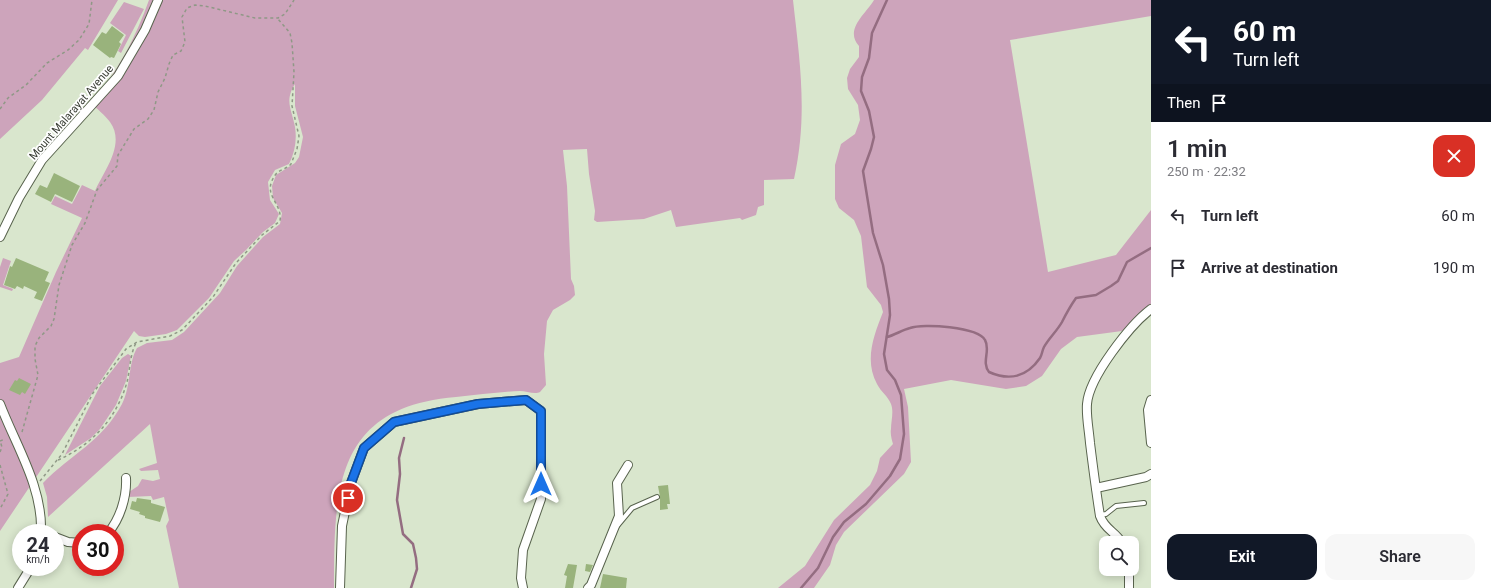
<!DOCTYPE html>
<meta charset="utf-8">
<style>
body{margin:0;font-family:Roboto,sans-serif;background:#f7f7f7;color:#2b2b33;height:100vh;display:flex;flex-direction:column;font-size:15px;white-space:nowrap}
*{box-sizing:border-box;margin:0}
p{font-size:13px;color:#7c7c81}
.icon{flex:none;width:22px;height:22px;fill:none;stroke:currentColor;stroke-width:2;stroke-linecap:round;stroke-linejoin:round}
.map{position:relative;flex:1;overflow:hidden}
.details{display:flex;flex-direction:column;background:#fff;width:340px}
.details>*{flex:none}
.guide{background:#111827;color:#fff;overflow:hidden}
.controls{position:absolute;left:1099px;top:536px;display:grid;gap:8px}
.controls a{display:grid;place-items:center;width:40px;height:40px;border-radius:8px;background:#fff;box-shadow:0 2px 10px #0003;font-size:20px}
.speed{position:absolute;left:12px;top:524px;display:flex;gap:8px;font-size:20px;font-weight:700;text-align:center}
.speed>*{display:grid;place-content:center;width:52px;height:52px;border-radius:50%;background:#fff;box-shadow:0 2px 10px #0003;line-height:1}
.speed small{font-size:10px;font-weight:400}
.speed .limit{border:6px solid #d22;background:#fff;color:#111}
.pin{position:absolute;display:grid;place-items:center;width:34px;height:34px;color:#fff;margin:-17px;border:2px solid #fff;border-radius:50%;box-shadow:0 1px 4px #0007}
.me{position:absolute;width:44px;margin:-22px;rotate:0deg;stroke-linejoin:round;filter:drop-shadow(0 0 3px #0008)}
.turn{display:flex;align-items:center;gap:14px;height:84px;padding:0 16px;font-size:18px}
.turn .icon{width:52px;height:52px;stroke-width:2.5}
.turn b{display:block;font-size:28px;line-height:34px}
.then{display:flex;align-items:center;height:38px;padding:0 16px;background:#0003;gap:8px;font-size:15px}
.round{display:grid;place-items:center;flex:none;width:42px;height:42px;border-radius:12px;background:#f7f7f7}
.headline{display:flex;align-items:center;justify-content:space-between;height:68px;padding:0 16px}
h1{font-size:24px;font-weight:600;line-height:30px}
.action{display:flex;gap:8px;margin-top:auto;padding:8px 16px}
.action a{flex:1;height:46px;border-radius:12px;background:#111827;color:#fff;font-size:16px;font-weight:600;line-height:46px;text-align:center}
.action a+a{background:#f7f7f7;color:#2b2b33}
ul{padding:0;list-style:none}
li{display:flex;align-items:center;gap:12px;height:52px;padding:0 16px}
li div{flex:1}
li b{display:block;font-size:15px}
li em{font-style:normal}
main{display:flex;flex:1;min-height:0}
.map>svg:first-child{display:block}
</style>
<main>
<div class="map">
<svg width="1151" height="588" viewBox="0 0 1151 588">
<rect width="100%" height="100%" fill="#d9e6cd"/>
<g fill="#cda4bb">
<path d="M 0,0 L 118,0 L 88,50 L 85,48 L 42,100 L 0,139 Z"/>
<path d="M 149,0 L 793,0 C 800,63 808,115 794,179 L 764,180 L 764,205 L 758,207 L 756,215 L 742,220 L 740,218 L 676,227 L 671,210 L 644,219 L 597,222 L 594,220 L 595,211 L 589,174 L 587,149 L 563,150 L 567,186 L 571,279 L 574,286 L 575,295 L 570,300 L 553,310 L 547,321 L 544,354 L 546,385 L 540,392 C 535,395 526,391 520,391 C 499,392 477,395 456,397 C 335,407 334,489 334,588 L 179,588 L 166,526 L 169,520 L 164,497 L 153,500 L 151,496 L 128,497 L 129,492 L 138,486 L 142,479 L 153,481 L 160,479 L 158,470 L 141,471 L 139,469 L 157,463 L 150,424 L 48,517 L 47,497 L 43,483 C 71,454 102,442 122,404 C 131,387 128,363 137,348 L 147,343 L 172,340 L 184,332 L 220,293 L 237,266 L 263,237 L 280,224 L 282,213 L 273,198 L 272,186 L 276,175 L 295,163 L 299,157 L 303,137 L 295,106 L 295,84 C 284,101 292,110 295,127 C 297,140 295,152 289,164 L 275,170 L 268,182 L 270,200 L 279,214 L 275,223 L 263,232 L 246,250 L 234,261 L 209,298 L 177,330 L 166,334 L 145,337 L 139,336 L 134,331 L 0,531 L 0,363 L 19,357 L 56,272 L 82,218 L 51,204 L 55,196 L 72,204 L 82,185 L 95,191 C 104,171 126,144 110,122 C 105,115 97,109 91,103 C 117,73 136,37 149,0 Z"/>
<path d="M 874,0 L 1151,0 L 1151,16 L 1010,40 L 1048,272 L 1116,255 L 1151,210 L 1151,305 L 1122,331 L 1077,337 L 1061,349 L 1042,376 L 1026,386 L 1006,389 L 951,380 L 904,389 L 908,407 L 911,462 L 904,474 L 844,532 L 836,545 L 830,565 L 814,588 L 778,588 L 805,566 L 834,520 L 870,485 L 877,471 L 880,458 L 893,444 C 892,440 890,434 891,429 C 891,421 894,412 891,404 C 888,396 881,392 877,384 C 864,360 874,335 883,312 L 881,305 L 867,287 L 861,236 L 854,220 L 839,208 L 835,199 L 835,165 L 841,144 L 855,134 L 860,120 L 858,105 L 848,89 L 847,78 L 850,69 L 859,57 L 859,46 C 844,29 866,14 874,0 Z"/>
<path d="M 124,2 L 144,9 L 121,53 L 118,51 L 126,35 L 110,23 Z"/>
<path d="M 3,258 L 11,261 L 3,285 L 13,289 L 12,291 L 0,287 L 0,267 Z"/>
<path d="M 128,354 L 131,356 L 126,381 L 116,405 L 100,429 L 91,438 L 65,455 L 100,386 L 122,358 Z"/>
</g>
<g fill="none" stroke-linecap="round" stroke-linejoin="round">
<g stroke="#946d81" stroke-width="2.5">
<path d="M 887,337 C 895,335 902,330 910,328 C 923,323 978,327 985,340 C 991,350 981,362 989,372 C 1009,381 1027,377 1040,358 C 1042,355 1042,351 1044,347 C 1049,338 1057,331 1062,322 C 1067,312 1069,308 1076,298 L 1096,295 L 1111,286 L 1118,281 L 1127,262 L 1151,248"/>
<path d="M 404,438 L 399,458 L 400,474 L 397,500 L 403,534 L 413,544 L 416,558 L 417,569 L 411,588"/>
<path d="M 801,588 L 818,568 L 833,537 L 844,522 L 866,504 L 890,476 L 900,459 L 904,434 L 901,395 L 895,380 L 887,370 L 884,354 L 890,315 L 889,299 L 883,265 L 873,233 L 863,171 L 871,149 L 874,137 L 869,111 L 861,91 L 862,77 L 869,58 L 872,33 L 887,0"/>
</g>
</g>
<g fill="#99b37c">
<path d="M 112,26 L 124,35 L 119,42 L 121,44 L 114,58 L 111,57 L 110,58 L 93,45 L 102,32 L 106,34 Z"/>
<path d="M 54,173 L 80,186 L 72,202 L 55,194 L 51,202 L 35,194 L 40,185 L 47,188 Z"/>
<path d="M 16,258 L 49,272 L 45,281 L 50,283 L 42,301 L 34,298 L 37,292 L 24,286 L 23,289 L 17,286 L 15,289 L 4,285 L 10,266 L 12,267 Z"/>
<path d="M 19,378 L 31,384 L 25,394 L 22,392 L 20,395 L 9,390 L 15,380 L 17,381 Z"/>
<path d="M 668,485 L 670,504 L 667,504 L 668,509 L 660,510 L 660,497 L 658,486 Z"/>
<path d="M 137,498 L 151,500 L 151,503 L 165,507 L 160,522 L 145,518 L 145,516 L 139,514 L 140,512 L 130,509 L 132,501 L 136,502 Z"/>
<path d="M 568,564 L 577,565 L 573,588 L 565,588 L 567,576 L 564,575 Z"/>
<path d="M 586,564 L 593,565 L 590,572 L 585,571 Z"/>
<path d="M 603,574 L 627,578 L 626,588 L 600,588 Z"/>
</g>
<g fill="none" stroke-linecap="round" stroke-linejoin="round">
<defs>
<g id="lane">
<path d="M 1100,515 L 1106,514 L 1116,506 L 1144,503"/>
<path d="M 617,526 L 632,508 L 657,497"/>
</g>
<g id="street">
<path d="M 0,237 L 19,198 L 42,160 L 118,76 L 145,30 L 158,0"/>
<path d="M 1151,400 L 1148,410 L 1151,443"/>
<path d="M 0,404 C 16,446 43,487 41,533"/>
<path d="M 1096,488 L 1146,477 L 1151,474"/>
<path d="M 108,533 C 120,519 127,497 126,478"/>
<path d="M 55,537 L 68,542 L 81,543"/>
<path d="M 1122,543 C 1115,531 1105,530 1100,516 C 1096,491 1093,467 1090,443 C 1089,430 1086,416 1087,404 C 1089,377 1130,325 1151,309"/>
<path d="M 18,588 L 31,567"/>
<path d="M 340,588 L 342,526 L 351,483 L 364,448 L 394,422 L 478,404 L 526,400 L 541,411 L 541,499 L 523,550 L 521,578 L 523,588"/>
<path d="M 588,588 L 591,585 L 619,516 L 617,483 L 628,465"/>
<path d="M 1129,588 L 1129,569"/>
</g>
</defs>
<use href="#lane" stroke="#58634d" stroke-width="6"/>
<use href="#street" stroke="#58634d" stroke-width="10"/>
<g stroke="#8f9886" stroke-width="1.5" stroke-dasharray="3 3" stroke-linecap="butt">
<path d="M 0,109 L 8,98 L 26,85 L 47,63 L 68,50 L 79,40 L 89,24 L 92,0"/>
<path d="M 22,432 L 38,375 L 35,359 L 35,346 L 39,338 L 51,326 L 54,319 L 59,285 L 72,245 L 85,223 L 97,190 L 117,166 L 118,155 L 134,129 L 148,119 L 154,110 L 158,92 L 165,78 L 169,64 L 173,55 L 181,51 L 185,42 L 182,17 L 187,8 L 195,5 L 205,6 L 255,18 L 278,18 L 285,14 L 294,0"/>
<path d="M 0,441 L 5,439"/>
<path d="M 0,452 L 2,447 L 0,441"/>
<path d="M 58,460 C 92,445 117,418 127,382 C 130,370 130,354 136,343"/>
<path d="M 0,465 L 8,494 L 0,509"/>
<path d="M 40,481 L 62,454 L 93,393 L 126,349 L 137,342 L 170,336 L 182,330 L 213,297 L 236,263 L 262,235 L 280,221 C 283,202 260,195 276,174 C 280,169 287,169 291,164 L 297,149 L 299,136 L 292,106 L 294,72 L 292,43 L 290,33 L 278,19"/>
</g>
<use href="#lane" stroke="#fff" stroke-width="4"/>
<use href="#street" stroke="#fff" stroke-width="8"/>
</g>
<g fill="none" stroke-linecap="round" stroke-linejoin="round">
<defs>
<path id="route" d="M 348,498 L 351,483 L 364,448 L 394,422 L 478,404 L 526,400 L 541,411 L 541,484"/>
</defs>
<use href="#route" stroke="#114b97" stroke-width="10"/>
<use href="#route" stroke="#1a73e8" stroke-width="7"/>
</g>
<g text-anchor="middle" stroke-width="3.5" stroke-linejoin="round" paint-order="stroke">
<g font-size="11" fill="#383d33" stroke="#fff">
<text transform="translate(71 112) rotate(-49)" y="4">Mount Malarayat Avenue</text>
</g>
</g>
</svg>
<div class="controls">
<a><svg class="icon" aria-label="search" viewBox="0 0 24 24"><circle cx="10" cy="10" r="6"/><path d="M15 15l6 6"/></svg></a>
</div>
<div class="speed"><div>24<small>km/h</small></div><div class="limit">30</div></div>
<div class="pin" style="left:348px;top:498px;background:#d93025"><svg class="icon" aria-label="arrive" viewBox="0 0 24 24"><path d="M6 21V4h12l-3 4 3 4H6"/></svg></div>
<svg class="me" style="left:541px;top:484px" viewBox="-20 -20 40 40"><path d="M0-17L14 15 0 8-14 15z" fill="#1a73e8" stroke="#fff" stroke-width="4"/></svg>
</div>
<section class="details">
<div class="guide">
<div class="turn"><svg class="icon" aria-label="left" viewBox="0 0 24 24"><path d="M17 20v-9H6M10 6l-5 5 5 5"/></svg><div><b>60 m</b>Turn left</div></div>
<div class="then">Then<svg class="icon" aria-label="arrive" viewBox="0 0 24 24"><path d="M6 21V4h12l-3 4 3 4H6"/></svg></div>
</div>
<div class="headline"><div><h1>1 min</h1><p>250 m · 22:32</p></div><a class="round" style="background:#d93025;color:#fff"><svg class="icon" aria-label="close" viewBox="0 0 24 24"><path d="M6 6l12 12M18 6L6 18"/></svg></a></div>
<ul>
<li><svg class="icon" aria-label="left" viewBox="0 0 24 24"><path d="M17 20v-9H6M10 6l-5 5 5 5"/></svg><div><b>Turn left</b></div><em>60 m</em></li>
<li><svg class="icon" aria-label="arrive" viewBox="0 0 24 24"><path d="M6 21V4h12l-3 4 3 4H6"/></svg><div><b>Arrive at destination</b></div><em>190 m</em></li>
</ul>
<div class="action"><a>Exit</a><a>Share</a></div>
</section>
</main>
